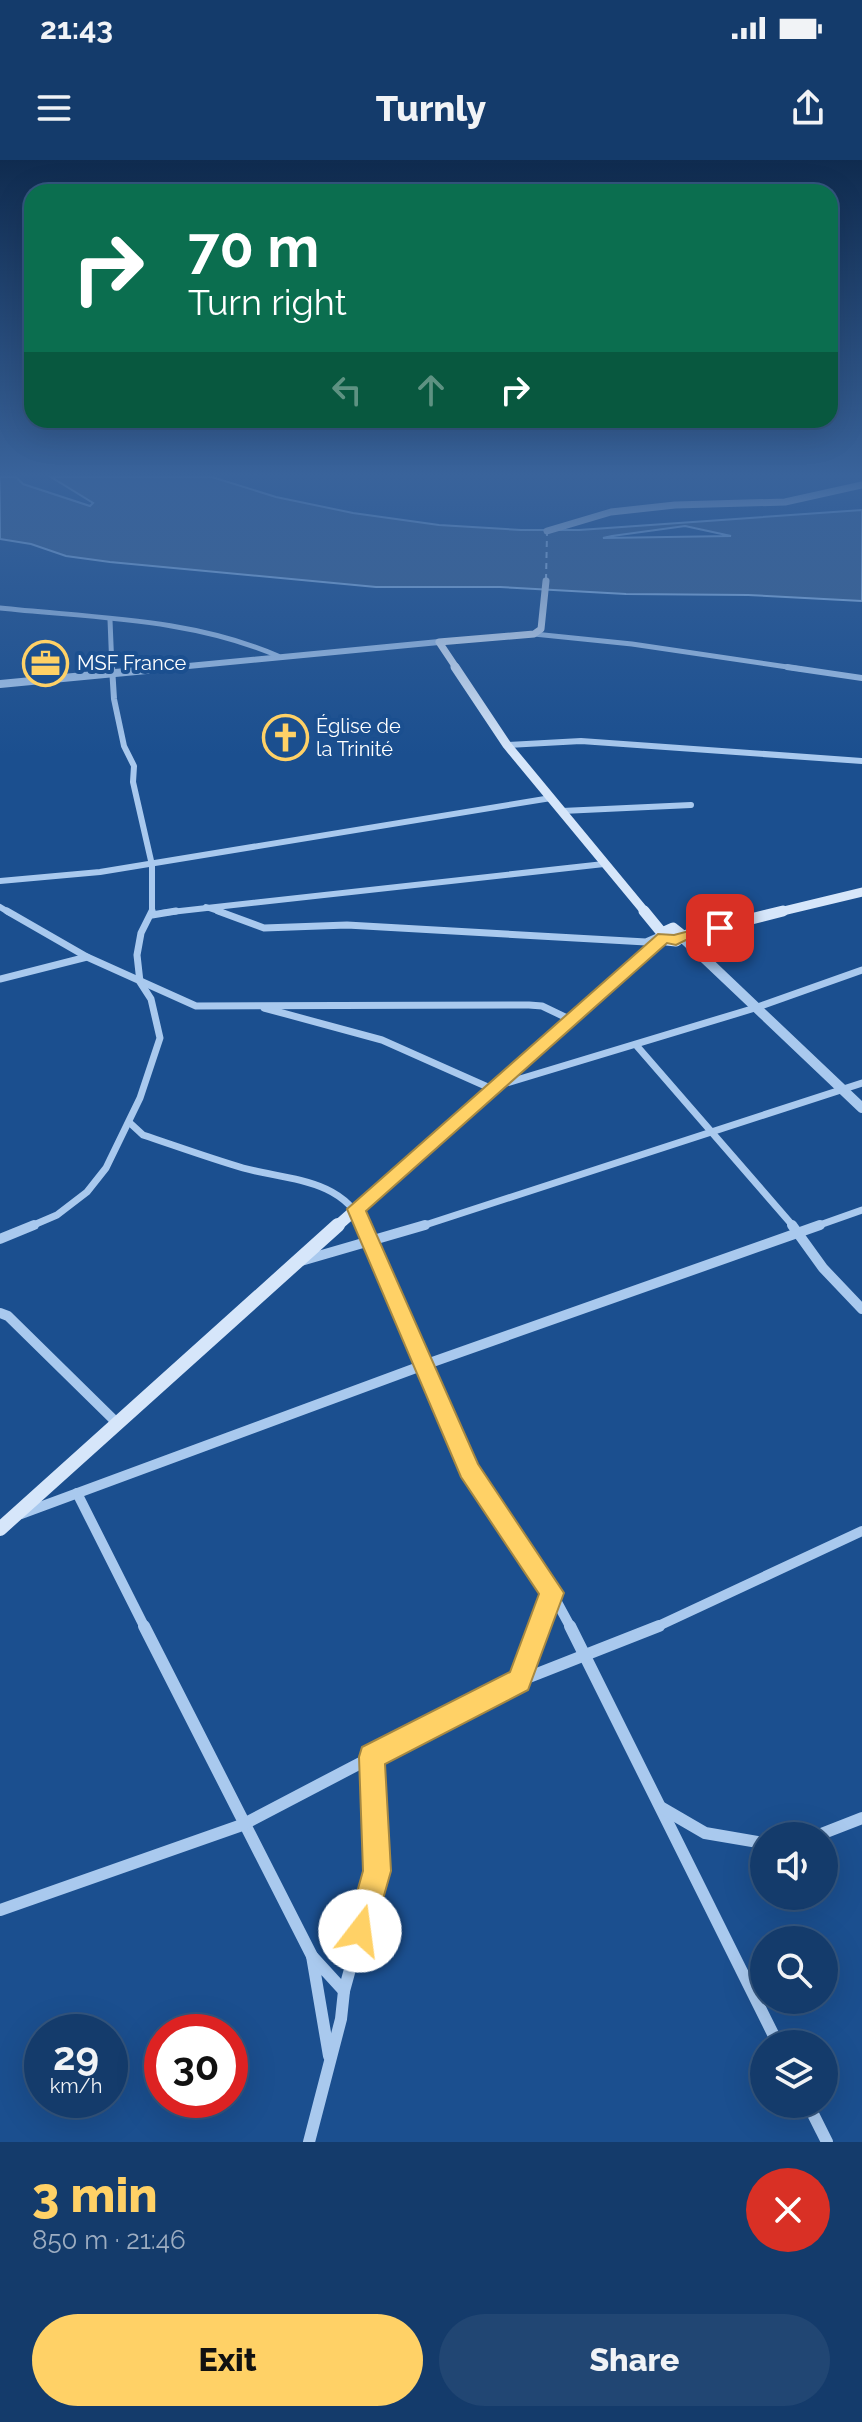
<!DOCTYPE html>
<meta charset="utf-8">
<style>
body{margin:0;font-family:Raleway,sans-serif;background:#214673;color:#f1f3f6;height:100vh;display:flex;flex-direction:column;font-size:30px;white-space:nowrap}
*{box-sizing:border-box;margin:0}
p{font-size:26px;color:#9dadc1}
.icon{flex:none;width:44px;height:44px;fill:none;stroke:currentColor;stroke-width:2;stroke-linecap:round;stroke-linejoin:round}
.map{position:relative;height:1982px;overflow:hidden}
.sheet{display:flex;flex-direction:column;background:#143b6b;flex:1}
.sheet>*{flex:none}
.hud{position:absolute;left:24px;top:24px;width:814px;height:244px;border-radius:24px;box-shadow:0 8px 32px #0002,0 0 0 2px #33557e;background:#0b6e4f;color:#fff;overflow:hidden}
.tools{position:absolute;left:750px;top:1662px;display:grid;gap:16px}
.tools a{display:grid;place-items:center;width:88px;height:88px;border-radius:50%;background:#143b6b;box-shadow:0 8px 32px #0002,0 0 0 2px #33557e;font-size:40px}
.speed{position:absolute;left:24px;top:1854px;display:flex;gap:16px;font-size:40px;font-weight:700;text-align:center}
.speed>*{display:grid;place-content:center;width:104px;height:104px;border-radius:50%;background:#143b6b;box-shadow:0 8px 32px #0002,0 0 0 2px #33557e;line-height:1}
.speed small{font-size:20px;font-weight:400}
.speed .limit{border:12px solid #d22;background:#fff;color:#111}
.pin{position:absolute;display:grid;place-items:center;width:68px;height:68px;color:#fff;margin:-34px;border-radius:16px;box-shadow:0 4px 12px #0006}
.me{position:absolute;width:88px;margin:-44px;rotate:15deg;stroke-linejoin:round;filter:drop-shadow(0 0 6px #0008)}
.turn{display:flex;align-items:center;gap:28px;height:168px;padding:0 32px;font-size:36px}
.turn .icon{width:104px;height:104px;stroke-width:2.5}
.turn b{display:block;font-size:56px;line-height:68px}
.lanes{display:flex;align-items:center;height:76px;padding:0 32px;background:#0003;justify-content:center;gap:40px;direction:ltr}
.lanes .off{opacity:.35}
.round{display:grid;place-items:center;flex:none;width:84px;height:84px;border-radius:42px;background:#214673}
.summary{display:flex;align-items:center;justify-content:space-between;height:136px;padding:0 32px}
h1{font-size:48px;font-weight:800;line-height:60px;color:#ffd166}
.action{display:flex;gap:16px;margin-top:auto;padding:16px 32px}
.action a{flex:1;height:92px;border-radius:48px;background:#ffd166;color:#111;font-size:32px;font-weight:800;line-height:92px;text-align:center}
.action a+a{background:#214673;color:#f1f3f6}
.status{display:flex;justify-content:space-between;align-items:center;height:56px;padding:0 40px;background:#143b6b;direction:ltr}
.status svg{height:22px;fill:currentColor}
header{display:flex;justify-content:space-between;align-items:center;height:104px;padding:0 32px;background:#143b6b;font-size:36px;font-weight:800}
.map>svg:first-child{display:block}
</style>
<div class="status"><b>21:43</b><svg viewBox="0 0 49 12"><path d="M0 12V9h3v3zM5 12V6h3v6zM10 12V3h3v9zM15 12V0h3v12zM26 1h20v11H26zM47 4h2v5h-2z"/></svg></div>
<header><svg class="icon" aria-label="menu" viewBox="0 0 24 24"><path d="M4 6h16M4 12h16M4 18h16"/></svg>Turnly<svg class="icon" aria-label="share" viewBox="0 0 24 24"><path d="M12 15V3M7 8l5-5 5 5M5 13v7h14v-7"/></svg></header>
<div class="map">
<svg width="862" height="1982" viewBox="0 0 862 1982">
<rect width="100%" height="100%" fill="#1b4f8f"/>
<path fill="#3c6290" stroke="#9cc4f0" stroke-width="2" fill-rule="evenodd" d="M 0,317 L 16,317 L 23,324 L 90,346 L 93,343 L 51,317 L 212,317 L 276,337 L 353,353 L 439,365 L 521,370 L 579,370 L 862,350 L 862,441 L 748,435 L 626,434 L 500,427 L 376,427 L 110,402 L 66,396 L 31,384 L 0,379 ZM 685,366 L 731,376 L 603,378 L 612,376 Z"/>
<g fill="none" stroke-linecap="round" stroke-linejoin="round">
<path stroke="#b5d3f5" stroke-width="2" stroke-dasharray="6 5" stroke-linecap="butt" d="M 546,420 L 547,374"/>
<g stroke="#a9c9ee" stroke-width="5">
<path d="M 0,448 C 94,458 190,458 278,496"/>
<path d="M 110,460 L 112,509"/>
<path d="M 534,474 L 632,484 L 801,509"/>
</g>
<g stroke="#a9c9ee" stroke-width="6">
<path d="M 112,507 L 114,539 L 124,586 L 134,606 L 133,622 L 152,705 L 152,753"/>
<path d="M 787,507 L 862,518"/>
<path d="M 507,585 L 581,581 L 862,601"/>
<path d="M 562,651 L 691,645"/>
<path d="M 0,721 L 100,712 L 551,638"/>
<path d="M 0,747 L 10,753"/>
<path d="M 206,747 L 224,753"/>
<path d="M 162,753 L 604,704"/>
</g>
<g stroke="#a9c9ee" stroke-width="7">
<path d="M 7,751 L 87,797 L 196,846 L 529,845 L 542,846 L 569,859"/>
<path d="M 218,751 L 264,768 L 347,765 L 646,782 L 662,775"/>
<path d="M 152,755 L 176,751"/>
<path d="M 0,819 L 87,797"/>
<path d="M 264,848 L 382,880 L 490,928 L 755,848 L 862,810"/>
<path d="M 636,885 L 794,1067"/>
<path d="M 130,963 L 143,975 C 176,986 209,998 243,1008 C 287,1020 343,1018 364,1067"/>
<path d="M 29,1067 L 57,1055 L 87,1032 L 106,1008 L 140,938 L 160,878 L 151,839 L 140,822 L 137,795 L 141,773 L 152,751"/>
<path d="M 419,1067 L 862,923"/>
<path d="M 814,1067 L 862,1050"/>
</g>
<g stroke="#a9c9ee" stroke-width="10">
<path d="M 363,1065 L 469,1310 L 552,1433 L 571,1468"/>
<path d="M 792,1065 L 823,1108 L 862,1149"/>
<path d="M 0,1079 L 34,1065"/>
<path d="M 301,1101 L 425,1065"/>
<path d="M 0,1153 L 8,1156 L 118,1264"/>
<path d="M 77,1333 L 145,1468"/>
<path d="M 21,1354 L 424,1205 L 820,1065"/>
<path d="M 539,1468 L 552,1433"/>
<path d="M 654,1468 L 862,1371"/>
</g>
<g stroke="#a9c9ee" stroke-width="12">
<path d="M 144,1466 L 312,1796"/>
<path d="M 570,1466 L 778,1884"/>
<path d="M 519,1521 L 659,1466"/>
<path d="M 662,1648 L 705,1673 L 764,1683"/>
<path d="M 816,1676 L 862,1658"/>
<path d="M 0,1750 L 242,1665 L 372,1597"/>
<path d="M 329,1896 L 312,1796 L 344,1831"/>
<path d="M 808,1944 L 827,1982"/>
<path d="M 309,1982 L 341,1859 L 344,1831 L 377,1711 L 372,1597 L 519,1521 L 539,1466"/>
</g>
<path stroke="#a9c9ee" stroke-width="6" d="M 157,509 L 439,482"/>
<path stroke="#a9c9ee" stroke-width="8" d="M 0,524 L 178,507"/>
<path stroke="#a9c9ee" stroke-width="10" d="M 683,778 L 862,948"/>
<g stroke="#d6e6fa" stroke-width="7">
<path d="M 547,371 L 611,352 L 675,345 L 785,342 L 862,325"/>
<path d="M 457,509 L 439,482 L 534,474 L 541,469 L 546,421"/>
</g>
<g stroke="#d6e6fa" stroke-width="9">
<path d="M 455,507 L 507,585 L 646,753"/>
<path d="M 775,753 L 862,732"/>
</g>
<g stroke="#d6e6fa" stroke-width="11">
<path d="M 644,751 L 662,773"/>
<path d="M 673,768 L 683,776 L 676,781 L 667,780 L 662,773 Z"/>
<path d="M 683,776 L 783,751"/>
<path d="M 336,1067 L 664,778"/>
</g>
<path stroke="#d6e6fa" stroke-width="14" d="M 0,1369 L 338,1065"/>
</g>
<g fill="#305480">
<path d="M 307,575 L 307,578 L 285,581 L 285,577 Z"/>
<path d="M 287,583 L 287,587 L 271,589 L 271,585 Z"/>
</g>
<path fill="#4478b7" stroke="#305480" stroke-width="2" d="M 280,563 L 282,569 L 303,567 L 307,575 L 285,577 L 287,583 L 271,585 L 262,572 L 266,571 L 264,565 Z"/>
<linearGradient id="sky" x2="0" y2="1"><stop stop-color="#0f2b4f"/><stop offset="0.53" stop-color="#39639b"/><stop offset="1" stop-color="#39639b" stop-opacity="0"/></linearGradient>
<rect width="862" height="595" fill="url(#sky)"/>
<path fill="#ffd166" stroke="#a68842" stroke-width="2" d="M 720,763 L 728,768 L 726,771 L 688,779 L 676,785 L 667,783 L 366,1051 L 478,1304 L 564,1433 L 528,1530 L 385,1604 L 391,1711 L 371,1781 L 360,1785 L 350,1781 L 346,1771 L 363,1711 L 359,1597 L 362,1587 L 510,1512 L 539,1434 L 461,1317 L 347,1049 L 658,774 L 674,775 Z"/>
<defs>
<symbol id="office-ring" viewBox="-11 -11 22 22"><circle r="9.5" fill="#1b4f8f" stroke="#ffd166" stroke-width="1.5"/><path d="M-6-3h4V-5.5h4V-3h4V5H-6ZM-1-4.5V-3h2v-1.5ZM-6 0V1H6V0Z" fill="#ffd166"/></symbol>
<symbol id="church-ring" viewBox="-11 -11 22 22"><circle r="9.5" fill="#1b4f8f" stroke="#ffd166" stroke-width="1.5"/><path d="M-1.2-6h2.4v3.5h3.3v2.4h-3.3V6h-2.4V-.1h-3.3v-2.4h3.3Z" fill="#ffd166"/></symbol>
</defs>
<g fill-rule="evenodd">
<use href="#office-ring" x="20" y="478" width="51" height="51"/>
<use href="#church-ring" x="260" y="552" width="51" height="51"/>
</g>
<g text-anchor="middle" stroke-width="8" stroke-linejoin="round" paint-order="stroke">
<g font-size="20" fill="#fff" stroke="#1b4f8f" text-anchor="start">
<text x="77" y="510">MSF France</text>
<text x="316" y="573">Église de<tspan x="316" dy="23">la Trinité</tspan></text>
</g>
</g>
</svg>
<div class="tools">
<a><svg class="icon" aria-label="sound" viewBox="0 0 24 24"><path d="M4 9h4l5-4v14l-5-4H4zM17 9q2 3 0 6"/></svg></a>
<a><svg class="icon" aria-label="search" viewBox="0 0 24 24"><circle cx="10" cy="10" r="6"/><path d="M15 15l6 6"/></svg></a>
<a><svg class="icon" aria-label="layers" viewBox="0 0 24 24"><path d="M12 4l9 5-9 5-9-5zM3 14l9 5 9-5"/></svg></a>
</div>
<div class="speed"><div>29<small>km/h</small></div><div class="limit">30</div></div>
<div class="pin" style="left:720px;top:768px;background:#d93025"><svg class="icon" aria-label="arrive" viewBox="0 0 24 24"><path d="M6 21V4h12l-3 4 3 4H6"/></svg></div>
<svg class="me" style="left:360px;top:1771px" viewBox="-20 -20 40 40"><circle r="19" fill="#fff"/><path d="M0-13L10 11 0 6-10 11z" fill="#ffd166"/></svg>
<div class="hud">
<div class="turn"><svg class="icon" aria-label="right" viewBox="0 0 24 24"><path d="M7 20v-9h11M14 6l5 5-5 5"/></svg><div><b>70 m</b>Turn right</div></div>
<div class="lanes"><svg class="icon off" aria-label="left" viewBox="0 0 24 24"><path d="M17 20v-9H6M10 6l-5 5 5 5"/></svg><svg class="icon off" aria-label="ahead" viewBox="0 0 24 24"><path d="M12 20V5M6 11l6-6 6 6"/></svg><svg class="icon" aria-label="right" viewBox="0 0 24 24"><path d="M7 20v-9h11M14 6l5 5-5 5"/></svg></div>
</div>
</div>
<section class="sheet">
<div class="summary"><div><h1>3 min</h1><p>850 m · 21:46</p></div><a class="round" style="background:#d93025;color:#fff"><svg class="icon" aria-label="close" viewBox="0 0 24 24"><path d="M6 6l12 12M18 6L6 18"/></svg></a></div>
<div class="action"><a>Exit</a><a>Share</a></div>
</section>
